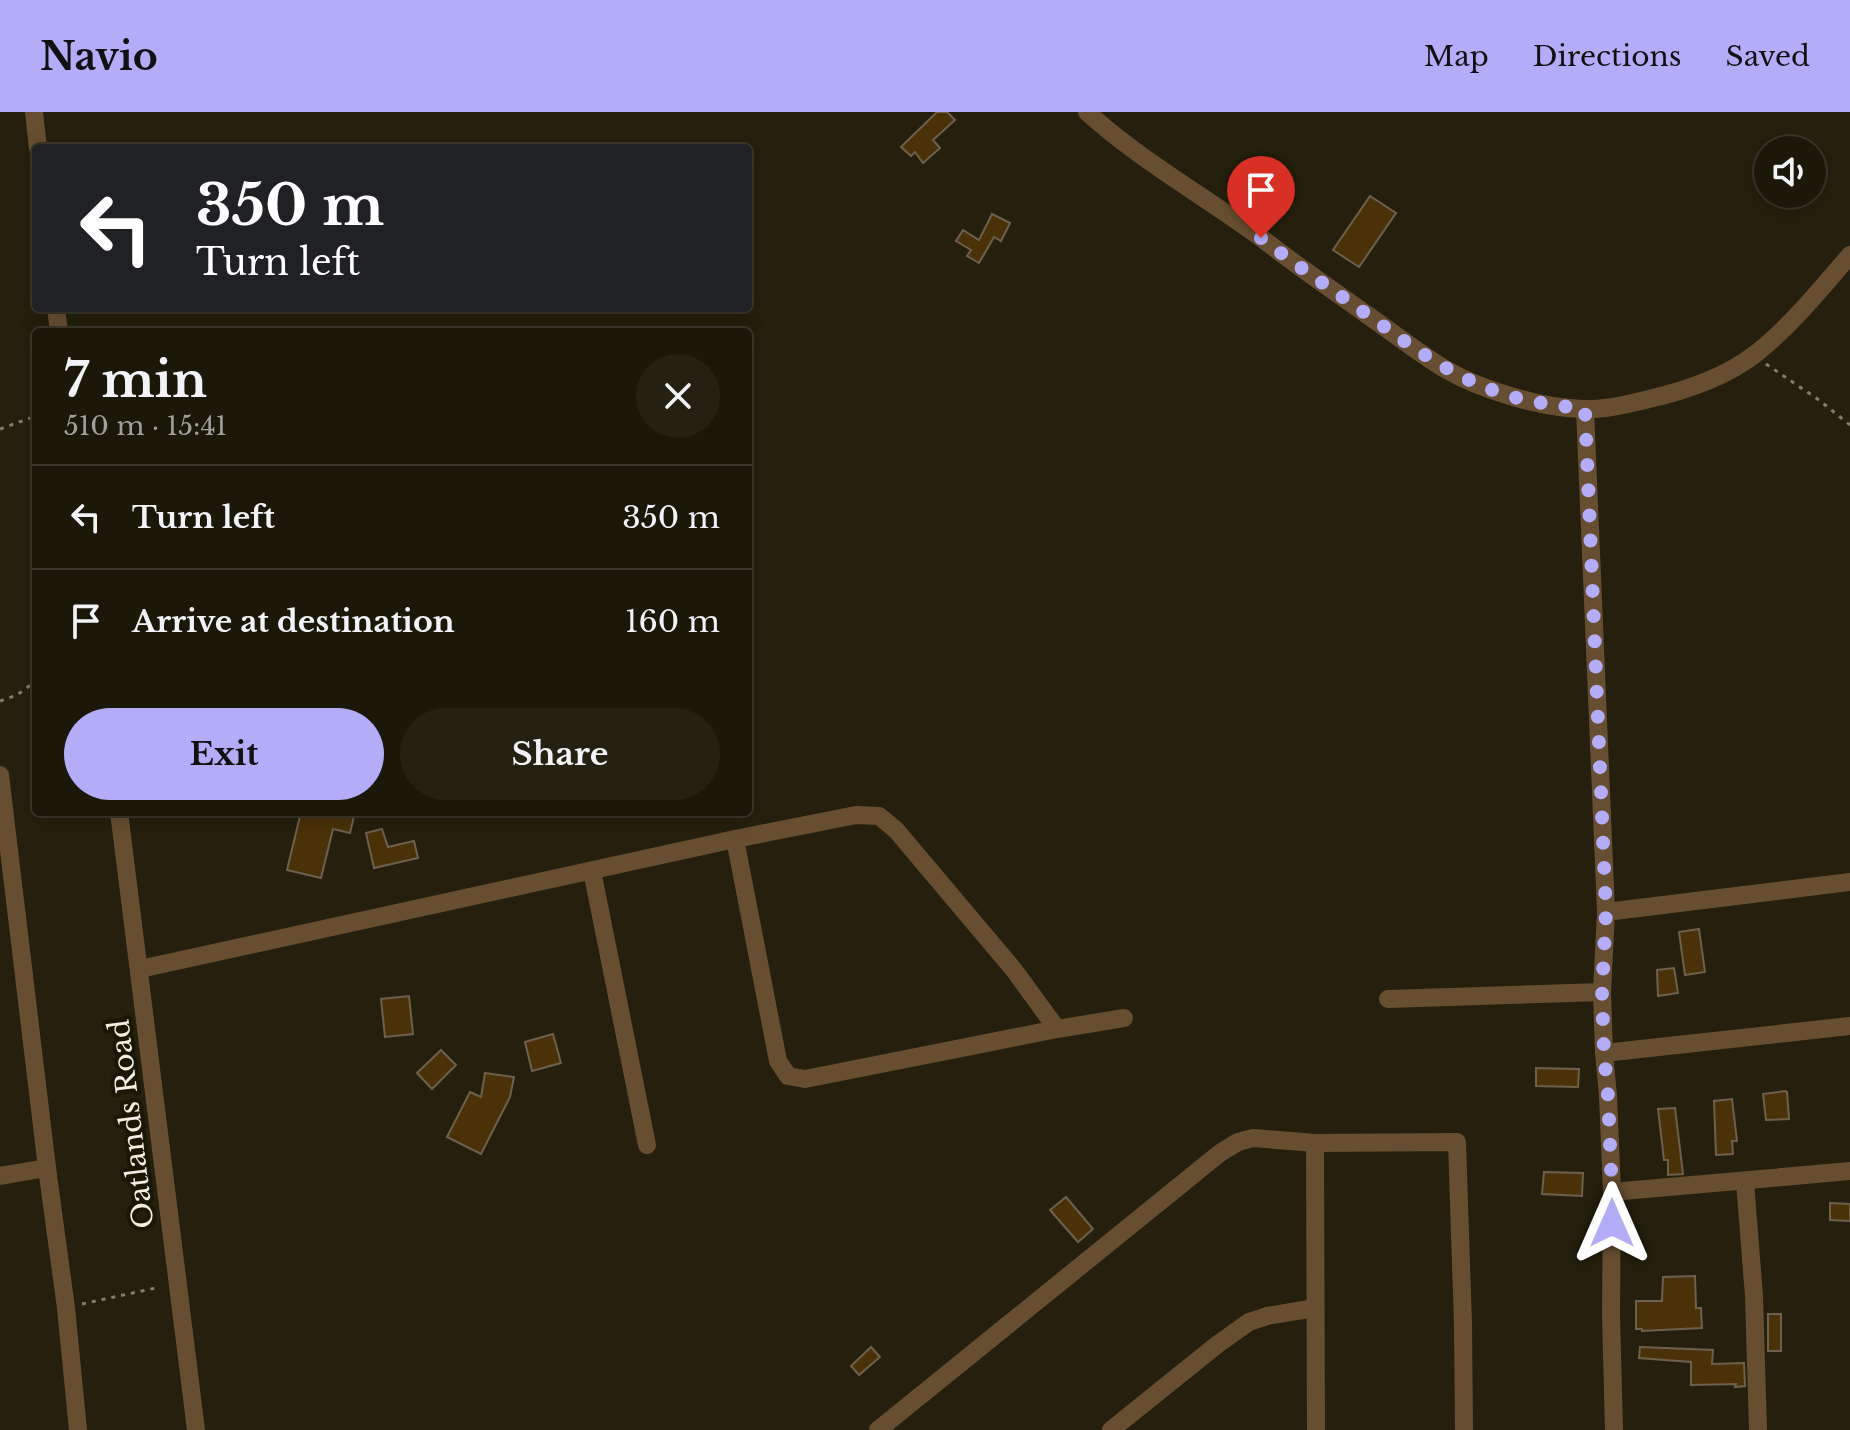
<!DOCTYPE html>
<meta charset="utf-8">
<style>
body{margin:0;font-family:"Libre Baskerville",serif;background:#242113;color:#f1f3f6;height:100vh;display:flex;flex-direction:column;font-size:30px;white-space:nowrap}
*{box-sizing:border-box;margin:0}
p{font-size:26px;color:#a0a09c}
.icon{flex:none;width:44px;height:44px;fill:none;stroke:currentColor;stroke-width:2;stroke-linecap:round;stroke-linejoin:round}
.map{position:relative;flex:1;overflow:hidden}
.drawer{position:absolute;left:32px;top:216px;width:720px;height:488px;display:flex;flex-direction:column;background:#1b180a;border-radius:8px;box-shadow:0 4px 20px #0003,0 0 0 2px #39372b}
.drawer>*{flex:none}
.hud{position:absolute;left:32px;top:32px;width:720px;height:168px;border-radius:8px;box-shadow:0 4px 20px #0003,0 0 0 2px #39372b;background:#202124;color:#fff;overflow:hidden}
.tools{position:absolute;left:1754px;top:24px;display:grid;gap:16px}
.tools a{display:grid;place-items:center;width:72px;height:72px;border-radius:50%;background:#1b180a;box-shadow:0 4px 20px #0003,0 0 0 2px #39372b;font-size:40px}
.pin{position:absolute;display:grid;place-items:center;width:68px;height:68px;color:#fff;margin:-82px -34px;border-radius:50% 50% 50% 0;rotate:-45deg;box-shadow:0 0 8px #0007}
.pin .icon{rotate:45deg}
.me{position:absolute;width:88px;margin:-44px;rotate:0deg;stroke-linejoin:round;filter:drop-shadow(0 0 6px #0008)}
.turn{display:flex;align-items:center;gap:28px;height:168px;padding:0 32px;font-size:36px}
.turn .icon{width:104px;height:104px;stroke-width:2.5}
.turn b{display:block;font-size:56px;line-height:68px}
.round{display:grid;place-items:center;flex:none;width:84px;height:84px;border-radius:42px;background:#242113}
.overview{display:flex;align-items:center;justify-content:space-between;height:136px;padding:0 32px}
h1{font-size:48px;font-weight:800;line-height:60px}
.action{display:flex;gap:16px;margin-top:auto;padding:16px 32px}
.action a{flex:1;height:92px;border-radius:48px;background:#b3adf9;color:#111;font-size:32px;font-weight:800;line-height:92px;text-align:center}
.action a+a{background:#242113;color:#f1f3f6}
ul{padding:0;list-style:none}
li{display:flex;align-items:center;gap:24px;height:104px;padding:0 32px;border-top:2px solid #39372b}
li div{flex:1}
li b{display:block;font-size:30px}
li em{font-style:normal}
header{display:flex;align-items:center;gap:48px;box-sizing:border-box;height:112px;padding:0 40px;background:#b3adf9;color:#111}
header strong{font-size:38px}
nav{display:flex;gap:44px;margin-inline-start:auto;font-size:28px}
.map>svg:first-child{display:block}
</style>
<header>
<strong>Navio</strong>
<nav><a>Map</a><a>Directions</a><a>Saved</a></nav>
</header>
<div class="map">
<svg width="1850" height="1318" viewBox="0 0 1850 1318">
<rect width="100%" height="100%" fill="#24200d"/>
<g fill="#4a3108" stroke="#6e604e" stroke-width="2">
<path d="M 937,0 L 947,0 L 955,8 L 933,28 L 940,36 L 923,51 L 915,40 L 911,44 L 901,35 Z"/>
<path d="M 1370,84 L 1396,101 L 1359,155 L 1333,138 Z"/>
<path d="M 992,102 L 1010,111 L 1001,129 L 994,125 L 979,151 L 967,144 L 971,138 L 956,129 L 963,118 L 979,128 Z"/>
<path d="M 301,700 L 355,700 L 350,721 L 333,717 L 321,766 L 287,758 Z"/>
<path d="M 382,717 L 388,735 L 414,729 L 418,746 L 374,756 L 366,721 Z"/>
<path d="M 1699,817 L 1705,860 L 1685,863 L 1679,820 Z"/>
<path d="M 1674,856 L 1678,881 L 1658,884 L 1657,858 Z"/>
<path d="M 409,884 L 413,922 L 385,925 L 381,887 Z"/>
<path d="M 553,922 L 561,951 L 532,959 L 525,930 Z"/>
<path d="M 441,938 L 456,953 L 432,977 L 417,961 Z"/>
<path d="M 1536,956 L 1579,957 L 1578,975 L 1536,974 Z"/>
<path d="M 485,961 L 514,965 L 510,985 L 481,1042 L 447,1025 L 470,980 L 481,985 Z"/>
<path d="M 1785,979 L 1787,980 L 1789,1007 L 1766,1008 L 1763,982 Z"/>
<path d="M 1732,987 L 1737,1029 L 1732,1029 L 1733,1042 L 1716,1043 L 1714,989 Z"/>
<path d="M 1675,996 L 1683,1062 L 1668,1063 L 1668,1048 L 1664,1048 L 1658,997 Z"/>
<path d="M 1544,1060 L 1583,1061 L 1582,1084 L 1542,1082 Z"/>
<path d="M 1066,1085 L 1093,1117 L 1078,1130 L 1050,1098 Z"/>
<path d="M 1830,1091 L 1850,1092 L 1850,1109 L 1830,1108 Z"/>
<path d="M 1695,1164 L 1696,1196 L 1701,1196 L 1702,1216 L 1642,1219 L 1642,1217 L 1636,1217 L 1636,1189 L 1662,1189 L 1663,1165 Z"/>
<rect x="1768" y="1202" width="13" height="37"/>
<path d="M 871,1235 L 880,1245 L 859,1263 L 851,1254 Z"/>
<path d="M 1640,1235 L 1713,1238 L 1712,1252 L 1744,1251 L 1745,1274 L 1735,1275 L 1736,1272 L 1691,1273 L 1691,1250 L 1639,1246 Z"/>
</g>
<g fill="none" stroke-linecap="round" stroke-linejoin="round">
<g stroke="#817e6e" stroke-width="3" stroke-dasharray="4 6" stroke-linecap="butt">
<path d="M 1766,252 L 1819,288 L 1850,313"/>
<path d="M 0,317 L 36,304"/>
<path d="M 0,589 L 17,583 L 36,569"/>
<path d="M 82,1192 L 160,1175"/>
</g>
<g stroke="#684e30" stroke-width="18">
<path d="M 34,0 L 38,36"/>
<path d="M 1087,0 C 1142,50 1208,86 1268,131 C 1300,156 1333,178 1366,202 C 1392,220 1417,240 1445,257 C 1481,278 1541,296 1583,297 C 1604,298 1628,292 1649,287 C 1684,279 1725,265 1754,243 C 1790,215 1820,178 1850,143"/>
<path d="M 56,196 L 59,220"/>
<path d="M 1585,297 L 1606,800 L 1602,880 L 1604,941 L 1608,984 L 1612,1080 L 1611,1203 L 1614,1318"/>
<path d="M 0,663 L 47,1056 L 66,1196 L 78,1318"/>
<path d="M 119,700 L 196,1318"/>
<path d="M 735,727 L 778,949 L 788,964 L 805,967 L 1057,917 L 1124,906"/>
<path d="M 592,759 L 647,1033"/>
<path d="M 1606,800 L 1850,770"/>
<path d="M 140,857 L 735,727 L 856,703 L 879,704 L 896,718 L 1014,858 L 1057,917"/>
<path d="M 1388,887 L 1602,880"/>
<path d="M 1604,941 L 1850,914"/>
<path d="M 1315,1031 L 1316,1318"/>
<path d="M 0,1064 L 47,1056"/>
<path d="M 1745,1070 L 1754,1184 L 1758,1318"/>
<path d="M 1612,1080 L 1850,1059"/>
<path d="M 878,1318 L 1220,1041 L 1238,1030 L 1253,1026 L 1315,1031 L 1457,1030 L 1463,1212 L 1464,1318"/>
<path d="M 1111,1318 L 1218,1232 L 1249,1210 L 1267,1204 L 1315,1196"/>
</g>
</g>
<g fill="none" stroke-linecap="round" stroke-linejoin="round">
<path stroke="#b3adf9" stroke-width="14" stroke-dasharray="0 25.2" d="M 1261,126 C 1295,152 1330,176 1365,201 C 1409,232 1444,260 1495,279 C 1524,290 1554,293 1585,297 L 1606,800 L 1602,880 L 1604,941 L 1608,984 L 1612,1080 L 1612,1111"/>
</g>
<g text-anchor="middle" stroke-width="8" stroke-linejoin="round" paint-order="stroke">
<g font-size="28" fill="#f1efe3" stroke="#1a1705">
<text transform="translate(131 1012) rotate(-97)" y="10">Oatlands Road</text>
</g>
</g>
</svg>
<div class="tools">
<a><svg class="icon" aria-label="sound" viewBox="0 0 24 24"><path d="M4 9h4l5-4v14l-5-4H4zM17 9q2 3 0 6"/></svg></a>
</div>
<div class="pin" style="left:1261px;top:126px;background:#d93025"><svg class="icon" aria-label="arrive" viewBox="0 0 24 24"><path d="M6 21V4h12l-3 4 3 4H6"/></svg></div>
<svg class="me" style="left:1612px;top:1111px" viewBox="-20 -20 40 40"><path d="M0-17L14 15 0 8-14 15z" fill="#b3adf9" stroke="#fff" stroke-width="4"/></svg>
<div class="hud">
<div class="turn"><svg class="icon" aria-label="left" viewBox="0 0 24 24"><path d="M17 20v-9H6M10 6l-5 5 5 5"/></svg><div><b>350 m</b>Turn left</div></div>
</div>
<section class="drawer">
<div class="overview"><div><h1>7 min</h1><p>510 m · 15:41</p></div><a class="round"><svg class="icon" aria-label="close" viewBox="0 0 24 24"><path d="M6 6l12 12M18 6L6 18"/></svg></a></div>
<ul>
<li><svg class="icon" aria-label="left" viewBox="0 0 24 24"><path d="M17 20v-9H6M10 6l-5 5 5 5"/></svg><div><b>Turn left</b></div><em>350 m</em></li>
<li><svg class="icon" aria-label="arrive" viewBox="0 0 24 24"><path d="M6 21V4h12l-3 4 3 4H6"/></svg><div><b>Arrive at destination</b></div><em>160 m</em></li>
</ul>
<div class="action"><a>Exit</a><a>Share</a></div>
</section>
</div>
